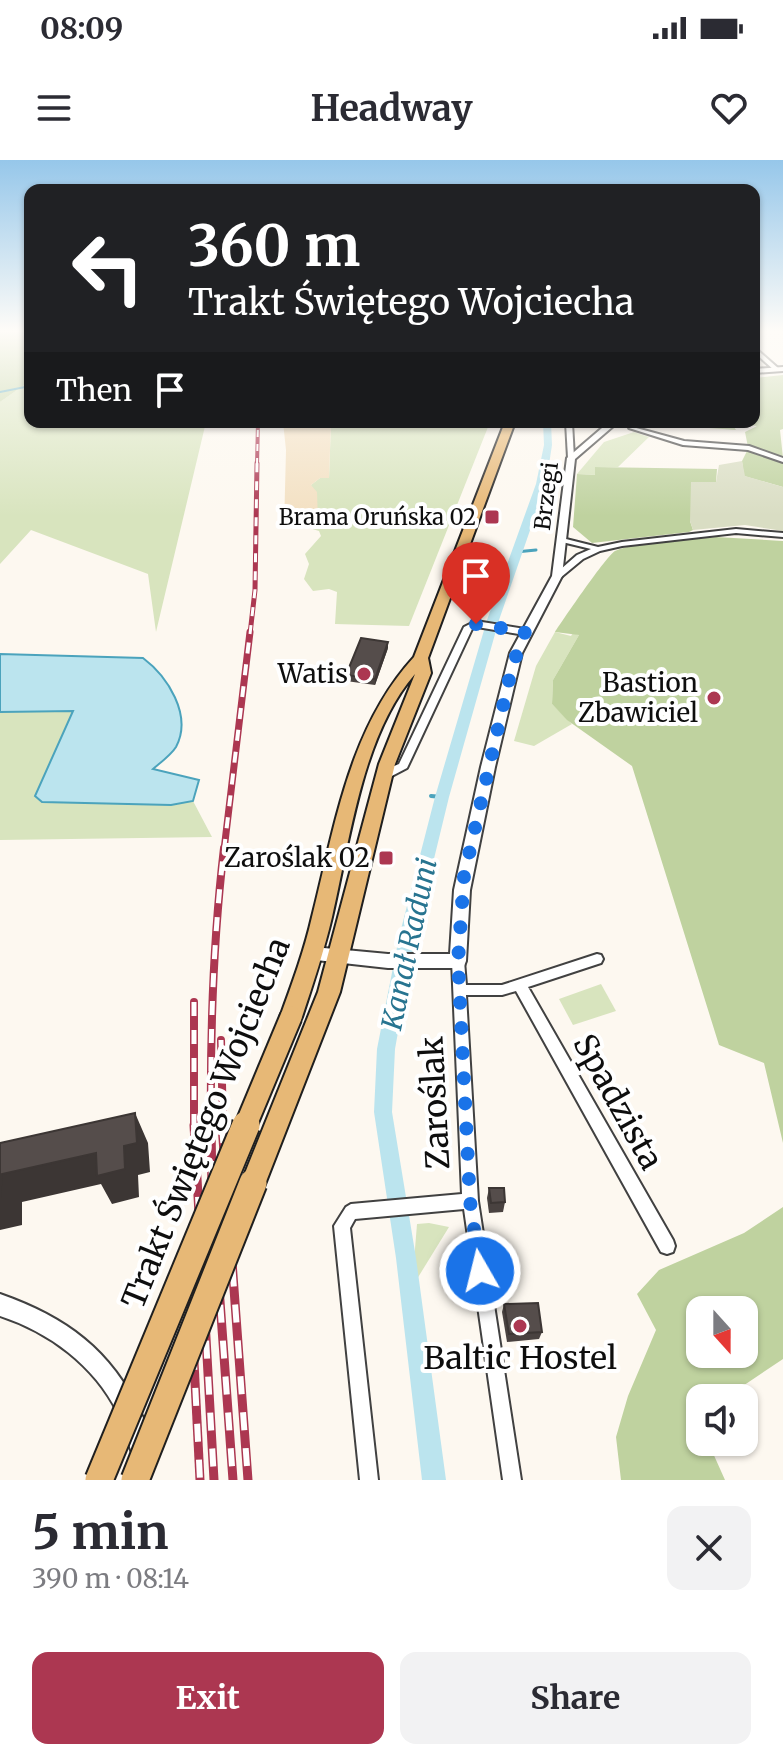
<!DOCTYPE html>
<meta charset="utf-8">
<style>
body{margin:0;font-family:Merriweather,serif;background:#f2f2f3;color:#2b2b33;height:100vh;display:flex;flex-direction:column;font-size:30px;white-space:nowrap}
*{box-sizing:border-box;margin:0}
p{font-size:26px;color:#7c7c81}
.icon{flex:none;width:44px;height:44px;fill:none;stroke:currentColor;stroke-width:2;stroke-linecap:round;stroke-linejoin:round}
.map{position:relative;height:1320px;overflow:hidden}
.sheet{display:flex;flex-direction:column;background:#fff;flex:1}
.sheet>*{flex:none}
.hud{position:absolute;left:24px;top:24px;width:736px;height:244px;border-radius:16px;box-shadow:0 2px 6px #0004;background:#202124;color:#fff;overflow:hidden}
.needle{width:52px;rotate:159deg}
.buttons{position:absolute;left:686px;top:1136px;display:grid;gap:16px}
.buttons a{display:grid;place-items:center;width:72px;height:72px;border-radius:16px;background:#fff;box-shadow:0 2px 6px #0004;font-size:40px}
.pin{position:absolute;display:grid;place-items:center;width:68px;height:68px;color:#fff;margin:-82px -34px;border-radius:50% 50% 50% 0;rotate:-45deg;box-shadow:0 0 8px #0007}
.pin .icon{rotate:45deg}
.me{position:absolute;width:88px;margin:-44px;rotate:352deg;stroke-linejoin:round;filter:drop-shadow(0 0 6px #0008)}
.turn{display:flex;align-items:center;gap:28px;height:168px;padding:0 32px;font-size:36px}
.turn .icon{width:104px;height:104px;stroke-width:2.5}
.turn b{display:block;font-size:56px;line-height:68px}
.then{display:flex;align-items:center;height:76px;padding:0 32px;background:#0003;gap:16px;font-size:30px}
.round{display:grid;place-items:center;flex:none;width:84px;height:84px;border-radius:16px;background:#f2f2f3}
.headline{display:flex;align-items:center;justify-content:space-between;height:136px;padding:0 32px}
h1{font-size:48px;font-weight:700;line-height:60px}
.cta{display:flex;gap:16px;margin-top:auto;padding:16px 32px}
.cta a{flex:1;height:92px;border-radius:16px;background:#ac3751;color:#fff;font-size:32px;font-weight:700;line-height:92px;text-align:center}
.cta a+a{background:#f2f2f3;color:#2b2b33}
.status{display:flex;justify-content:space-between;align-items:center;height:56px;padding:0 40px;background:#fff;direction:ltr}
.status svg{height:22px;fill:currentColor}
header{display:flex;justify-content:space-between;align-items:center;height:104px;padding:0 32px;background:#fff;font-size:36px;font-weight:700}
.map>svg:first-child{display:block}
</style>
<div class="status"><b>08:09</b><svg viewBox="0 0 49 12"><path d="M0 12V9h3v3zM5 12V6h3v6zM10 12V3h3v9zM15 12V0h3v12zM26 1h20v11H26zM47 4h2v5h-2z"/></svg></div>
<header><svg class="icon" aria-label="menu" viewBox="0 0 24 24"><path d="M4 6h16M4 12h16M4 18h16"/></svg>Headway<svg class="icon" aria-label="heart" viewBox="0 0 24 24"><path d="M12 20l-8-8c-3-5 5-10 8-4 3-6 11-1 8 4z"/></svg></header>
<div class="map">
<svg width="783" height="1320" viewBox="0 0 783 1320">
<rect width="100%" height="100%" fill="#fdf8f0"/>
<g fill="#d8e4be">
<path d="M 30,221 L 30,262 L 206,262 L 156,472 L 148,414 L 31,370 L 0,404 L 0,242 Z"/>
<path d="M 331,262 L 490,262 L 409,466 L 335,464 L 337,432 L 329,429 L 313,431 L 304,419 L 309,404 L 305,394 L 321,376 L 319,371 L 306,367 L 317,362 L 311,325 L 320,318 L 329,318 Z"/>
<path d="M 634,272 L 649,277 L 618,307 L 596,307 L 596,315 L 577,314 L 604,282 Z"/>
<path d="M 555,472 L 571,476 L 573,473 L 579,475 L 553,520 L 552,544 L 572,564 L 534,586 L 514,581 L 536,506 Z"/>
<path d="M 73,550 L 35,636 L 42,642 L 171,645 L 193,641 L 212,677 L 0,680 L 0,552 Z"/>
<path d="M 601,824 L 616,851 L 573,865 L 559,839 Z"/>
<path d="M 429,1063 L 449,1067 L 417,1119 L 414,1101 L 417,1064 Z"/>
</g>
<g fill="#bfd29f" fill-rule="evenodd">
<path d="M 0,172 L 30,172 L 30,221 L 0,242 Z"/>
<path d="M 783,215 L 783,269 L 780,270 L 783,298 L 748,287 L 745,272 L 757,266 L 741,264 L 742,266 L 734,267 L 736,270 L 709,268 L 687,262 L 754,262 L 754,218 Z"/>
<path d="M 748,289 L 783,302 L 783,327 L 744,316 L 742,301 Z"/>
<path d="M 595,307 L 717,309 L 716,322 L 690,361 L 693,370 L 689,372 L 592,383 L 573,367 L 577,314 L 595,315 Z"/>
<path d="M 716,377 L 783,381 L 783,983 L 764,903 L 719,885 L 632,606 L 567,560 L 552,544 L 553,520 L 579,475 L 555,472 C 563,460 607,395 615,391 C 636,381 690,380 716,377 Z"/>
<path d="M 783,1047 L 783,1199 L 725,1238 L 700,1238 L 700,1282 L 708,1282 L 725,1320 L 621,1320 L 616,1277 L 628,1236 L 656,1170 L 637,1134 L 659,1110 L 744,1073 ZM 700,1150 L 744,1150 L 744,1194 L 700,1194 Z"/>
</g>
<path fill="#f3e0c2" d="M 283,262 L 331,262 L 329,318 L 320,318 L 311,325 L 317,332 L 318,362 L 284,369 L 286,290 Z"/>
<path fill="#d9ddc3" d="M 742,301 L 745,316 L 783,327 L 783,371 L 745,365 L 693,370 L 690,361 L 691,322 L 716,322 L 719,305 Z"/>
<path fill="#bbe4ee" stroke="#4ba3bc" stroke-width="2" d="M 0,494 L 143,498 C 167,516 193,555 176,587 C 171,595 160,603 153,609 L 199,620 L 193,641 L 171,645 L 42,642 L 35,636 L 73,551 L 0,552 Z"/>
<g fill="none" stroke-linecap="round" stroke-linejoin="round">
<g stroke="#4ba3bc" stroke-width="2">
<path d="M 0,232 L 30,226"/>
<path d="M 548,267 L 557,265"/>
</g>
<path stroke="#4ba3bc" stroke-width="3" d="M 516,392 L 536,390"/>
<path stroke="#4ba3bc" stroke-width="4" d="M 431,636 L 442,637"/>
<path fill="#bbe4ee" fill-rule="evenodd" d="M 543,262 L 551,262 L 552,285 L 546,324 L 499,460 L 449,637 L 415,777 L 395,889 L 392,952 L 416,1098 L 446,1320 L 422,1320 L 396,1098 L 374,952 L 377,889 L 399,777 L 435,637 L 487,460 L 536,324 L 544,285 Z"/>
<defs>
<g id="minor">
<path d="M 754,187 L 778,208 L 778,210 L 774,210 L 754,192 Z"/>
<path d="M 566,262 L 572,262 L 574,298 L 571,300 L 568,298 Z"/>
<path d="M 582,262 L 609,262 L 613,264 L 610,266 L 585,264 Z"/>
<path d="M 629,266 L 684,281 L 749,286 L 783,298 L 783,302 L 748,290 L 683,285 L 629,268 Z"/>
<path d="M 736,369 L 783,373 L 783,377 L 736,373 L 622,386 L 600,391 L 583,399 L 560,418 L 554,418 L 553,416 L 577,395 L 591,389 L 558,381 L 558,377 L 598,387 L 622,382 Z"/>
<path d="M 476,461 L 525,469 L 529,472 L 525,475 L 477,467 L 472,469 L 407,608 L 388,618 L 380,618 L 379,615 L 380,612 L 399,604 L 464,467 Z"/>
<path d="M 597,794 L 601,795 L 603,799 L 601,803 L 528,827 L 673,1080 L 675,1086 L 673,1092 L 667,1094 L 661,1092 L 516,831 L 502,835 L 466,835 L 478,1041 L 521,1320 L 503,1320 L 464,1049 L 355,1059 L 350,1068 L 378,1320 L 360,1320 L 334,1066 L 346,1047 L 351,1044 L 462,1034 L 452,801 L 454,797 L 458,796 L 462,797 L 464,801 L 466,825 L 502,825 Z"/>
</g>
<g id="tertiary">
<path d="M 783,207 L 783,211 L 754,213 L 754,209 Z"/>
<path d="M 609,262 L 618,262 L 575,299 L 562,416 L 522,493 L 495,607 L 470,730 L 466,801 L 464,806 L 458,808 L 388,808 L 307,799 L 305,794 L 307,789 L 313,787 L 388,794 L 450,794 L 454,730 L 481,607 L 510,493 L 552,416 L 567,298 Z"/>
<path d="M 0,1134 C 66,1157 111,1190 141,1254 C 148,1267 157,1286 151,1300 L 143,1304 L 135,1300 C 128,1285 125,1268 118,1253 C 94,1205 49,1172 0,1156 Z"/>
</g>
<path id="primary" d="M 505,262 L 515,262 L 428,498 L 431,513 L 395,604 L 340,832 L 262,1032 L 253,1035 L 244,1032 L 241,1023 L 318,832 L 379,604 L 415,514 C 362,575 350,680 332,757 C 324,791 313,824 302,857 L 299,864 L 291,866 L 283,864 L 280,857 C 292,824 304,792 312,757 C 335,666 349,568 414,497 Z"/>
</defs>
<use href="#minor" stroke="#414141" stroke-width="4"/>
<use href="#tertiary" stroke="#414141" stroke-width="4"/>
<use href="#primary" stroke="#1f1f1f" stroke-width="4"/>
<use href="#minor" fill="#fff" fill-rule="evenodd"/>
<use href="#tertiary" fill="#fff" fill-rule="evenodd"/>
<use href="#primary" fill="#e7b876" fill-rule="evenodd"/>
<defs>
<path id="rail-far4" d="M 257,305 L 258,262"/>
<path id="rail-far3" d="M 250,474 L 255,430 L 257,303"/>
<path id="rail-far2" d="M 224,690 L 250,472"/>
<g id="rail-far1">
<path d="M 194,842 L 194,967"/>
<path d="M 221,880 L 223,967"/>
<path d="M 211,967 C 210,874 213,781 224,688"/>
</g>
<g id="rail">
<path d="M 194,965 L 214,1320"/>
<path d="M 211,965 L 212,1031 L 233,1320"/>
<path d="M 222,965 L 248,1320"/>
<path d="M 188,1084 L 200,1320"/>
</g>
</defs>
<use href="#rail-far4" stroke="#ac3751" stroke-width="4"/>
<use href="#rail-far3" stroke="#ac3751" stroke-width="5"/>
<use href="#rail-far2" stroke="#ac3751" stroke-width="7"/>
<use href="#rail-far1" stroke="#ac3751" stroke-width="8"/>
<use href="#rail" stroke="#ac3751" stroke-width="9"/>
<use href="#rail-far4" stroke="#fff" stroke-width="2" stroke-dasharray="7" stroke-linecap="butt"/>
<use href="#rail-far3" stroke="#fff" stroke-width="3" stroke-dasharray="9" stroke-linecap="butt"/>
<use href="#rail-far2" stroke="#fff" stroke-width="4" stroke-dasharray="11" stroke-linecap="butt"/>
<use href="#rail-far1" stroke="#fff" stroke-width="5" stroke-dasharray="14" stroke-linecap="butt"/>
<use href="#rail" stroke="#fff" stroke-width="6" stroke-dasharray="18" stroke-linecap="butt"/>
<defs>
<path id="primary-bridge-far1" d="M 245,967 L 291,857"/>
<g id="primary-bridge">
<path d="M 99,1320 L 246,965"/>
<path d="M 135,1320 L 253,1023"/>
</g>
</defs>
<use href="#primary-bridge-far1" stroke="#1f1f1f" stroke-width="25" stroke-linecap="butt"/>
<use href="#primary-bridge" stroke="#1f1f1f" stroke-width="31" stroke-linecap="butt"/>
<use href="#primary-bridge-far1" stroke="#e7b876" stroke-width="21"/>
<use href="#primary-bridge" stroke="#e7b876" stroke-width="27"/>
</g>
<g fill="#494240">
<path d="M 388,488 L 375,525 L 346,521 L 346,515 Z"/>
<path d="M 489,1028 L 505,1042 L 503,1052 L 489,1053 L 487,1038 Z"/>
<path d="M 504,1144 L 542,1172 L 539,1179 L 507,1182 L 502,1152 Z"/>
</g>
<g fill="#3c3634">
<path d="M 388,482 L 388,488 L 375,525 L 375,519 Z"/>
<path d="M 135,953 L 148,983 L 150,1012 L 138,1015 L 139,1037 L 112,1044 L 101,1024 L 22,1042 L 22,1065 L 0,1070 L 0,1038 L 2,1014 L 124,986 Z"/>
</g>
<g fill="#554d4b" stroke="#3c3634" stroke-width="2">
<path d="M 361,478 L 388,482 L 375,519 L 346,515 Z"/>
<path d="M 135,953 L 137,983 L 124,986 L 125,1009 L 97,1016 L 96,993 L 2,1014 L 0,1038 L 0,983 Z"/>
<path d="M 489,1028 L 504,1028 L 505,1042 L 491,1043 Z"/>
<path d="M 538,1143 L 542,1172 L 509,1174 L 504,1144 Z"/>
</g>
<linearGradient id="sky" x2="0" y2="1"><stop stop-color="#96c7ea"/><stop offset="0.48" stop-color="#fefcf8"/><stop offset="1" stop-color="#fefcf8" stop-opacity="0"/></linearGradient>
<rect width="783" height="356" fill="url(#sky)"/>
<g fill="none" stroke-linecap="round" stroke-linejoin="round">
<path stroke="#1a73e8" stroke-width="14" stroke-dasharray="0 25.2" d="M 476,464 L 525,472 L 512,507 L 464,716 L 458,801 L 470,1041 L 480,1111"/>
</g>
<g fill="#ac3751" stroke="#fff" stroke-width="3">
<rect x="484" y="349" width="16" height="16" rx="4"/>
<circle cx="364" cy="514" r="8"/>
<circle cx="714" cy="538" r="8"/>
<rect x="378" y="690" width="16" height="16" rx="4"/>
<circle cx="520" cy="1166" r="8"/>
</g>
<g text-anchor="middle" stroke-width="8" stroke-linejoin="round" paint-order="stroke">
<g font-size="22" fill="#0e0e0e" stroke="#fff">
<text transform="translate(546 336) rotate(-83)" y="8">Brzegi</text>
</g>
<g font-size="22" fill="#0e0e0e" stroke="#fff" text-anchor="end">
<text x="476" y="365">Brama Oruńska 02</text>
</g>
<g font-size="26" fill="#0e0e0e" stroke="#fff" text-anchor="end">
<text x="348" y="523">Watis</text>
<text x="698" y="532">Bastion<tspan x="698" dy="30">Zbawiciel</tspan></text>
<text x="370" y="707">Zaroślak 02</text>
</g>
<g font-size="28" font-style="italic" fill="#277490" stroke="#fff">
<text transform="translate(409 784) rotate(-78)" y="10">Kanał Raduni</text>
</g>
<g font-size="32" fill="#0e0e0e" stroke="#fff">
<text transform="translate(618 942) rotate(61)" y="11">Spadzista</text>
<text transform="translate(435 943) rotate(-93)" y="11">Zaroślak</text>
<text transform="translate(206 963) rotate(-68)" y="11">Trakt Świętego Wojciecha</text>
</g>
<g font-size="32" fill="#0e0e0e" stroke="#fff">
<text x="520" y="1209">Baltic Hostel</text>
</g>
</g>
</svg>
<div class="buttons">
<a><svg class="needle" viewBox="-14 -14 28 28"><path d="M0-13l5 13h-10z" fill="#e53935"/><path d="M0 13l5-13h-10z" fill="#7c7c81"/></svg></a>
<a><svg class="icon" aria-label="sound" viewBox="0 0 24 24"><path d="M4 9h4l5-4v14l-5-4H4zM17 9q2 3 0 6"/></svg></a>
</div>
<div class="pin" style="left:476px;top:464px;background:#d93025"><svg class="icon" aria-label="arrive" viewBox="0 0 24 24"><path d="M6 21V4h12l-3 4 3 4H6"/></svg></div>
<svg class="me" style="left:480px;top:1111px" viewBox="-20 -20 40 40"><circle r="17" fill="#1a73e8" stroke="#fff" stroke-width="3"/><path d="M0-11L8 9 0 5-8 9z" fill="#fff"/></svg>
<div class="hud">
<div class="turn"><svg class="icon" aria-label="left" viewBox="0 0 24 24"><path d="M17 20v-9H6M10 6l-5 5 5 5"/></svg><div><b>360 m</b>Trakt Świętego Wojciecha</div></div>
<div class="then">Then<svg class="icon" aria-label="arrive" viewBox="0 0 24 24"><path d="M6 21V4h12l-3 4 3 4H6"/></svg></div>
</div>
</div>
<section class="sheet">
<div class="headline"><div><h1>5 min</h1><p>390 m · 08:14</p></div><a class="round"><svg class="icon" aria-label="close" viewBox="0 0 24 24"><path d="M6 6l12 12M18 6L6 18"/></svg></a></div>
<div class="cta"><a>Exit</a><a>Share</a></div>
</section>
